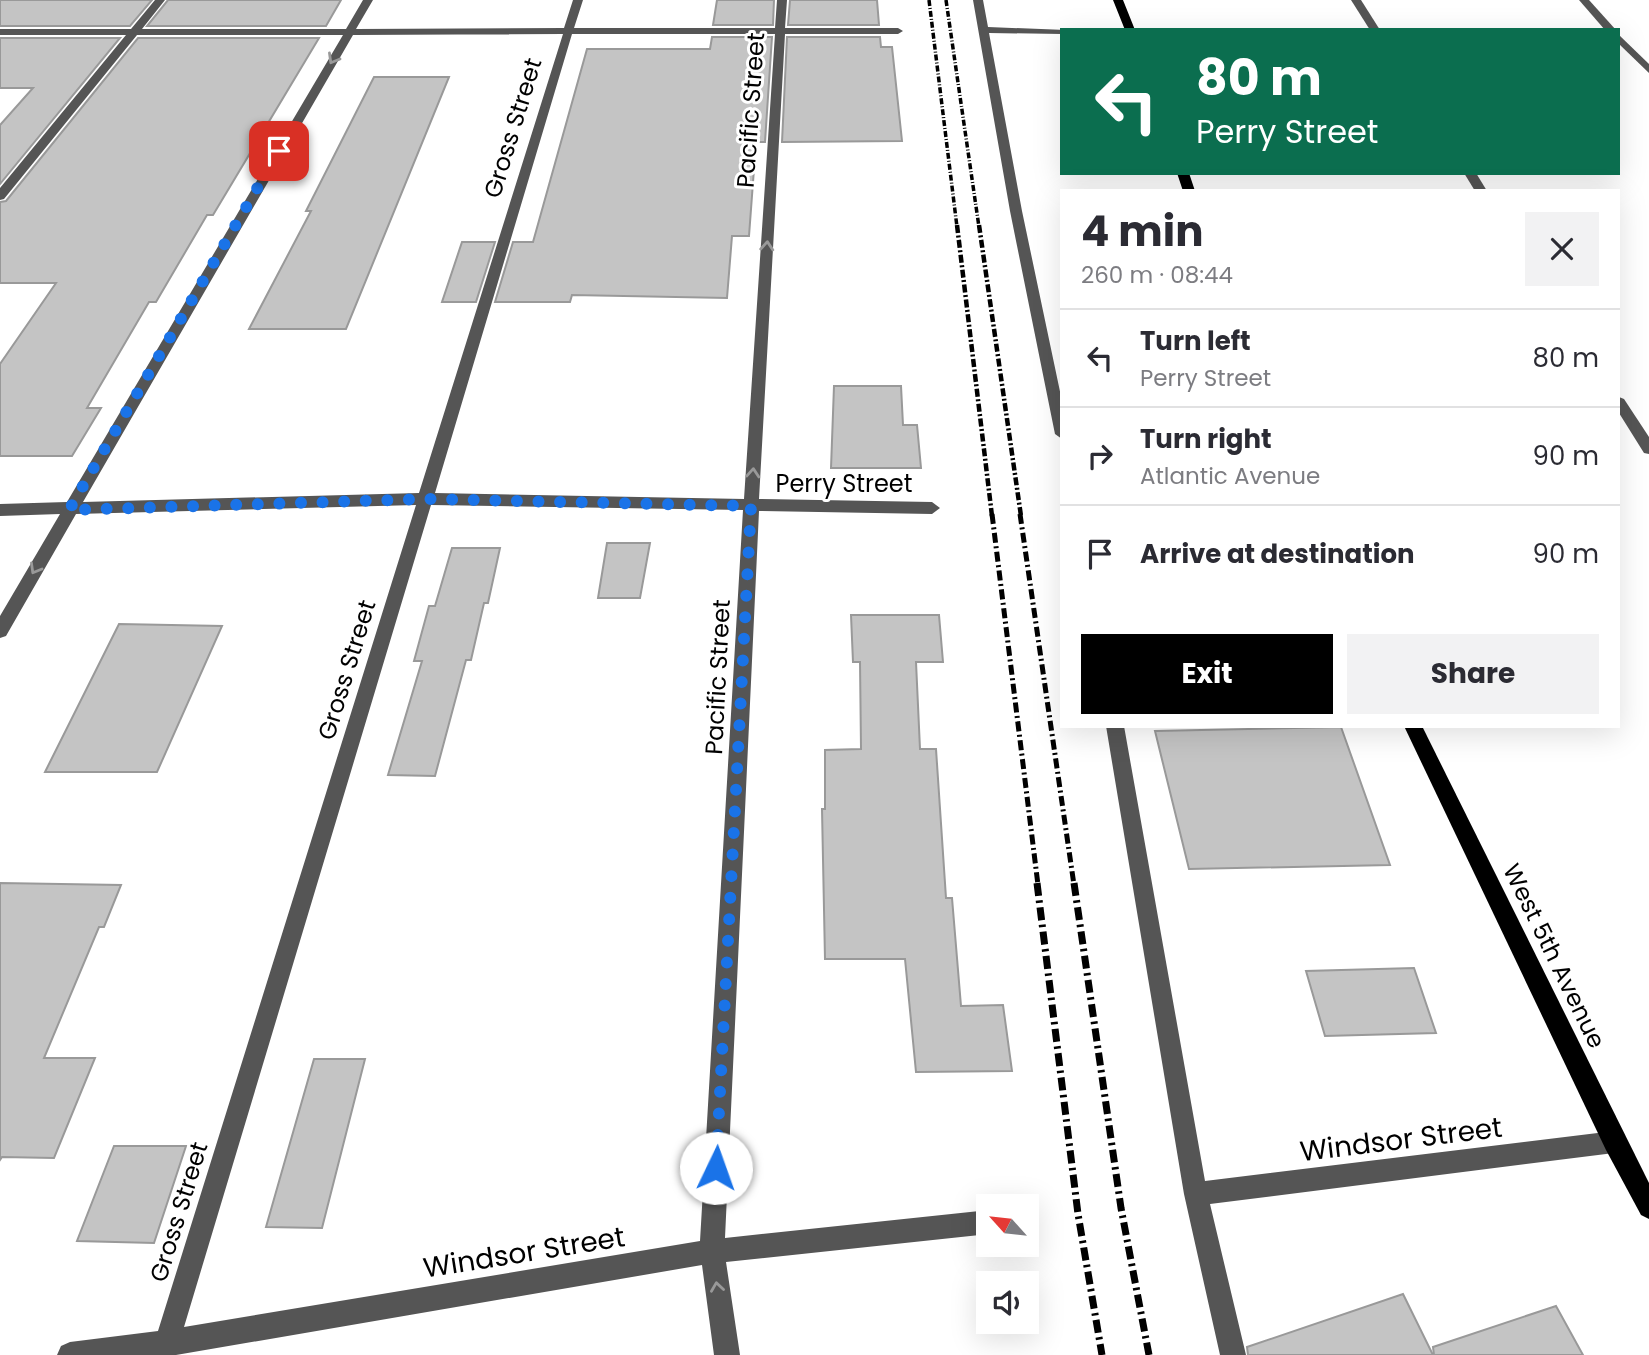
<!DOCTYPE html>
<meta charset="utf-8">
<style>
body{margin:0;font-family:Poppins,sans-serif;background:#f2f2f3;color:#2b2b33;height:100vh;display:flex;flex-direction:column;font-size:26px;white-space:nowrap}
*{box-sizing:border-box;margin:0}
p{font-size:23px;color:#7c7c81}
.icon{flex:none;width:38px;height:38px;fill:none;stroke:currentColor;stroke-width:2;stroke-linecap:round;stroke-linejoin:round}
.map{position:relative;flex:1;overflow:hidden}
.details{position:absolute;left:1060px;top:189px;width:560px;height:539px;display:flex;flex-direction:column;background:#fff;border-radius:0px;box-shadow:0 7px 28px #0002}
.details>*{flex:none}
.banner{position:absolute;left:1060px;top:28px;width:560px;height:147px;border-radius:0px;box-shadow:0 7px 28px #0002;background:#0b6e4f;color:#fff;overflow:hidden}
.needle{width:46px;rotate:297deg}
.fabs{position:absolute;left:976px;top:1194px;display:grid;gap:14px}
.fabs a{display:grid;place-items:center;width:63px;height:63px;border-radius:0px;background:#fff;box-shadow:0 7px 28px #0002;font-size:35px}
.pin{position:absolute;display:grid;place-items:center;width:60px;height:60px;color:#fff;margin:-30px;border-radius:14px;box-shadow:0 4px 10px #0006}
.me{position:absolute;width:77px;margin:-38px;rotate:3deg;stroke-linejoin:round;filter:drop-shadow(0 0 5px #0008)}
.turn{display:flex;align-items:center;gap:24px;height:147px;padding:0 21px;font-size:32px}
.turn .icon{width:91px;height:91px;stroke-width:2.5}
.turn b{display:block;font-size:49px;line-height:60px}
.round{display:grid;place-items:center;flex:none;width:74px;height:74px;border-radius:0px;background:#f2f2f3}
.summary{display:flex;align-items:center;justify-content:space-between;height:119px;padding:0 21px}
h1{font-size:42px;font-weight:700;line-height:52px}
.button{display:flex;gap:14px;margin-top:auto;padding:14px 21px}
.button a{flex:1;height:80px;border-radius:0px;background:#000;color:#fff;font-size:28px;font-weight:700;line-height:80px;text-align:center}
.button a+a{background:#f2f2f3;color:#2b2b33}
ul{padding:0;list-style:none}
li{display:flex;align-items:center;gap:21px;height:98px;padding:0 21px;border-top:2px solid #e1e1e2}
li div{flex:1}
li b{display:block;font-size:26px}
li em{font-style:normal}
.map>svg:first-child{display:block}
</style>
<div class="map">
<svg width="1649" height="1355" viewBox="0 0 1649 1355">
<rect width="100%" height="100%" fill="#fff"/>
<g fill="#c4c4c4" stroke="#999" stroke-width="2">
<path d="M 0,0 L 152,0 L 130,26 L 0,26 Z"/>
<path d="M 168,0 L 341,0 L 326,26 L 147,26 Z"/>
<path d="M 717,0 L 774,0 L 773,25 L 713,25 Z"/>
<path d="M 790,0 L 877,0 L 879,25 L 788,25 Z"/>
<path d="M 712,37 L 772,37 L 765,142 L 756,142 L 749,236 L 732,236 L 727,298 L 572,295 L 570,302 L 495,302 L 513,242 L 533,242 L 587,49 L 710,49 Z"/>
<path d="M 787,37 L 880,37 L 881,47 L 892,47 L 902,141 L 782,142 Z"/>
<path d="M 0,38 L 120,38 L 0,184 L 0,125 L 33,88 L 0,88 Z"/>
<path d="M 138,38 L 319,38 L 213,215 L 207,215 L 156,302 L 149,302 L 87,408 L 101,408 L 72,456 L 0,456 L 0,364 L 56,283 L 0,283 L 0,202 L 6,201 Z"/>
<path d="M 374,77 L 449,77 L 346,329 L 249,329 L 311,211 L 306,211 Z"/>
<path d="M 462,242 L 495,242 L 476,302 L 442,302 Z"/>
<path d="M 834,386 L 901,386 L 903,425 L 917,425 L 921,468 L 831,468 Z"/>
<path d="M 607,543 L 650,543 L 640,598 L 598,598 Z"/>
<path d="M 452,548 L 500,548 L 488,603 L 484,603 L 471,660 L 466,660 L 435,776 L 388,775 L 422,661 L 414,661 L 429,606 L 435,606 Z"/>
<path d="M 851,615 L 939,615 L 943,662 L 916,662 L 920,749 L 936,749 L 946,898 L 952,898 L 961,1006 L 1003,1005 L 1012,1071 L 916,1072 L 905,959 L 825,959 L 822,809 L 825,809 L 825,750 L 861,749 L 860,662 L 853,662 Z"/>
<path d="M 119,624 L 222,626 L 157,772 L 45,772 Z"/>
<path d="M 1341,727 L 1390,865 L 1189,869 L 1155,731 Z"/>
<path d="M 0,883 L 121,885 L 104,927 L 99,927 L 44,1058 L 95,1058 L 54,1158 L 2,1157 L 0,1160 Z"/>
<path d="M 1414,968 L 1436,1033 L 1325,1036 L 1306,971 Z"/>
<path d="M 314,1059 L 365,1059 L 322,1228 L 266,1227 Z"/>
<path d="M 114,1146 L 186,1146 L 154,1243 L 77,1241 Z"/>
<path d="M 1403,1294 L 1433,1355 L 1248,1355 L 1247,1347 Z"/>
<path d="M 1556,1306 L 1583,1355 L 1434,1355 L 1433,1347 Z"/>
</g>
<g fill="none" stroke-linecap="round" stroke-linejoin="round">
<g fill="#555" fill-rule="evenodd">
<path d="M 155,0 L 165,0 L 142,29 L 346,29 L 363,0 L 373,0 L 356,29 L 564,28 L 573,0 L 583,0 L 574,28 L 775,28 L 777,0 L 787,0 L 785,28 L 898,28 L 903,31 L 898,34 L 785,34 L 759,499 L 932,502 L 940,508 L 932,514 L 759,511 L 725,1238 L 989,1210 L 989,1234 L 726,1262 L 740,1355 L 714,1355 L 702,1265 L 176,1355 L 57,1355 L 61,1346 L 70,1342 L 158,1331 L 416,505 L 76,514 L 6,636 L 0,638 L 0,616 L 60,514 L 0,516 L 0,504 L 67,502 L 343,35 L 137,35 L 4,199 L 0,200 L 0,188 L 126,35 L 0,35 L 0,29 L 131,29 ZM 563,34 L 419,493 L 83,502 L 353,35 ZM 572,34 L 775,34 L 744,499 L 435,493 ZM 431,505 L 743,510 L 700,1241 L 184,1327 Z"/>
<path d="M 973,0 L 983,0 L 988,27 L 1066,30 L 1062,30 L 1062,34 L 989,33 L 1022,211 L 1062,401 L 1062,439 L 1055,434 L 1010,211 Z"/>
<path d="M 1351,0 L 1361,0 L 1380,30 L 1370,30 Z"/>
<path d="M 1579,0 L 1589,0 L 1616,30 L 1605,30 Z"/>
<path d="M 1619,35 L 1649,64 L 1649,73 L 1619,44 Z"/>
<path d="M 1464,173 L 1476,173 L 1487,191 L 1475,191 Z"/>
<path d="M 1619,397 L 1624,399 L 1649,437 L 1649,454 L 1644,453 L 1619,413 Z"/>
<path d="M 1106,726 L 1124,726 L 1205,1181 L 1614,1131 L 1622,1134 L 1625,1142 L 1622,1150 L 1614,1153 L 1210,1204 L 1246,1355 L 1220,1355 L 1184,1194 Z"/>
</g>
<g fill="#000" fill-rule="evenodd">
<path d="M 1113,0 L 1123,0 L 1135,30 L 1125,30 Z"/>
<path d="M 1177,173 L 1189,173 L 1195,191 L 1183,191 Z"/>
<path d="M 1404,726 L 1422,726 L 1649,1183 L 1649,1219 L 1641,1215 L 1606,1150 Z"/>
</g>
<g stroke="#000" stroke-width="3.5" stroke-dasharray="6 2 1 2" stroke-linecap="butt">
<path d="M 929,0 L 957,227"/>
<path d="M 946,0 L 979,227"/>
</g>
<g stroke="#000" stroke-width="4.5" stroke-dasharray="8 2.5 2 2.5" stroke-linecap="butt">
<path d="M 957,225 L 992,516"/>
<path d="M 979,225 L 1021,516"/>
</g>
<g stroke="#000" stroke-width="5" stroke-dasharray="10 3.5 2 3.5" stroke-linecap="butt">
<path d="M 992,514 L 1038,885"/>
<path d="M 1020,514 L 1074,885"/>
</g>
<g stroke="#000" stroke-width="7" stroke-dasharray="13 4.5 2.5 4.5" stroke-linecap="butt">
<path d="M 1037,883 L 1078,1214 L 1102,1355"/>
<path d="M 1074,883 L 1121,1208 L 1149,1355"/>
</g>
</g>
<defs><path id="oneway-chevron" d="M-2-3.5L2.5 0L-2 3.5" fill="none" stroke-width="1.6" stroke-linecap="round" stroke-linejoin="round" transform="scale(1.75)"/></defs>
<g stroke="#999">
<use href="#oneway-chevron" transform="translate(333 59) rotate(120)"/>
<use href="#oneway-chevron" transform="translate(767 246) rotate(-86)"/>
<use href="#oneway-chevron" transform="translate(753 473) rotate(-86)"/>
<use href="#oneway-chevron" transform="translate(35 569) rotate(120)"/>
<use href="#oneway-chevron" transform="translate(717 1287) rotate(-98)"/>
</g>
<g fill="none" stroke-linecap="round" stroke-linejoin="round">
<path stroke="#1a73e8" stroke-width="12" stroke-dasharray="0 21.6" d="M 279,151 L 69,510 L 426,499 L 751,506 L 716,1168"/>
</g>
<g text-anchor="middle" stroke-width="6" stroke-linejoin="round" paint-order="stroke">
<g font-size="24" fill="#000" stroke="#fff">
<text transform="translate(751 110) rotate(-86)" y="8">Pacific Street</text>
<text transform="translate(513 128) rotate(-73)" y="8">Gross Street</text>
<text x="844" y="492">Perry Street</text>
<text transform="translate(347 670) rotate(-73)" y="8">Gross Street</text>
<text transform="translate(718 677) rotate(-87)" y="8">Pacific Street</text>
<text transform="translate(1554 956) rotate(64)" y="8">West 5th Avenue</text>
<text transform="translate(179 1212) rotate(-73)" y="8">Gross Street</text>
</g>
<g font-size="28" fill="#000" stroke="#fff">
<text transform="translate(1401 1139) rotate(-7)" y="10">Windsor Street</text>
<text transform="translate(524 1252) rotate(-9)" y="10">Windsor Street</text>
</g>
</g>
</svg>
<div class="fabs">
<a><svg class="needle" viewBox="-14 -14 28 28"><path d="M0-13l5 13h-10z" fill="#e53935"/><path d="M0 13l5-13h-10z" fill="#7c7c81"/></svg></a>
<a><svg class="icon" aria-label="sound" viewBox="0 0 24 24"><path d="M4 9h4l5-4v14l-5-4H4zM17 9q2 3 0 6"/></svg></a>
</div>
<div class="pin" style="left:279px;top:151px;background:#d93025"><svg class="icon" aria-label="arrive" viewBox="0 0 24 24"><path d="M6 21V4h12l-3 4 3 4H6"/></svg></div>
<svg class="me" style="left:716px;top:1168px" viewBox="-20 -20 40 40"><circle r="19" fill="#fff"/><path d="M0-13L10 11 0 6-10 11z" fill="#1a73e8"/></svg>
<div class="banner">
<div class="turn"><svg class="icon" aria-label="left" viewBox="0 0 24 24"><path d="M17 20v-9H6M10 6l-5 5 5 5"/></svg><div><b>80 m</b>Perry Street</div></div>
</div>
<section class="details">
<div class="summary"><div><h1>4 min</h1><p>260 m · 08:44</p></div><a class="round"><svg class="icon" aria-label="close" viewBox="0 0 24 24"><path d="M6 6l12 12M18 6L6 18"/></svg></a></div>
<ul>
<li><svg class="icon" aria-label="left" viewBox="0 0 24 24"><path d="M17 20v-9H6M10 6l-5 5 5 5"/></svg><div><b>Turn left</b><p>Perry Street</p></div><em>80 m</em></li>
<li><svg class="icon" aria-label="right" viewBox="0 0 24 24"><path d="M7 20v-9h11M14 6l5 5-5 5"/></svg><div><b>Turn right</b><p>Atlantic Avenue</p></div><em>90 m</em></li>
<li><svg class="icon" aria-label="arrive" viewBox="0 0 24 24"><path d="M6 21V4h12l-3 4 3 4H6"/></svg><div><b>Arrive at destination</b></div><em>90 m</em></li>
</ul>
<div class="button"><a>Exit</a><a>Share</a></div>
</section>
</div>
